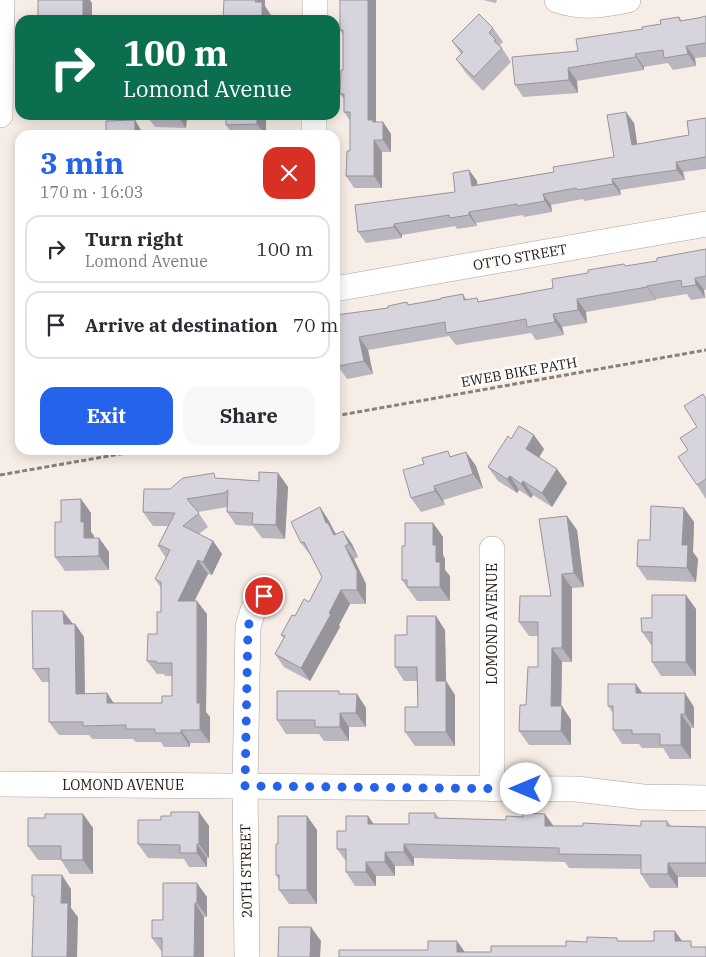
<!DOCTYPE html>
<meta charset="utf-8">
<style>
body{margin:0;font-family:"IBM Plex Serif",serif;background:#f7f7f7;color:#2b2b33;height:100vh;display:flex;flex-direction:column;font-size:19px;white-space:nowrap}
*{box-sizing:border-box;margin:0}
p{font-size:16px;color:#7c7c81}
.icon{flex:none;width:28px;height:28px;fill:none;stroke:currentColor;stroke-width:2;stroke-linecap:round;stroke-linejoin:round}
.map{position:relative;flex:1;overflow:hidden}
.side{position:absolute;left:15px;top:130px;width:325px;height:325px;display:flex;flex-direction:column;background:#fff;border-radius:15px;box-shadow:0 2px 12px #0003}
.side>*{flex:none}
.top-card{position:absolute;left:15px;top:15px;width:325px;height:105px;border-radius:15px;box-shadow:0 2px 12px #0003;background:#0b6e4f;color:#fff;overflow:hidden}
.pin{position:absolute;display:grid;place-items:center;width:42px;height:42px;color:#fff;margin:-21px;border:2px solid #fff;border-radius:50%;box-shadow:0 1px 5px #0007}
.me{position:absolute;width:55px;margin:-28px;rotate:270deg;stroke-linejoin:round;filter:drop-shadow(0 0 4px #0008)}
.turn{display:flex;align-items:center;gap:18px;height:105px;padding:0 25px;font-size:22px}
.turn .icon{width:65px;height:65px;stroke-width:2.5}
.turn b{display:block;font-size:35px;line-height:42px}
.round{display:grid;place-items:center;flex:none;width:52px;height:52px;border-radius:15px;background:#f7f7f7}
.head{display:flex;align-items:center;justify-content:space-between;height:85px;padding:0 25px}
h1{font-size:30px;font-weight:800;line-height:38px;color:#2563eb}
.primary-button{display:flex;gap:10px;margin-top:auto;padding:10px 25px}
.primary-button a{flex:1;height:58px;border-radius:15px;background:#2563eb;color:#fff;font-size:20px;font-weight:800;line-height:58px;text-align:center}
.primary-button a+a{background:#f7f7f7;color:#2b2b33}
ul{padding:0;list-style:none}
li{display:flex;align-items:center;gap:15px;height:68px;margin:0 10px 8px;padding:0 15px;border:2px solid #e1e1e2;border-radius:15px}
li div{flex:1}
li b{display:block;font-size:19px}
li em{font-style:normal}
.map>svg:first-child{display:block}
</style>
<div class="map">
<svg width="706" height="957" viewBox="0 0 706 957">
<rect width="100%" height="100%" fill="#f6ede6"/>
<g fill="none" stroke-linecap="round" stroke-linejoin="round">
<defs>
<g id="minor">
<path d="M 557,0 C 583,9 601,5 628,0"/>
<path d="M 315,20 L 315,0"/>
<path d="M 0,115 L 2,0"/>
<path d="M 314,135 L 314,115"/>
<path d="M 335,289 L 706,224"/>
<path d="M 492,549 L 492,789"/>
<path d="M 0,784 L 577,789 L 643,797 L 706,798"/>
<path d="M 247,957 L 245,786 L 248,627 L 253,610 L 264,596"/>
</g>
</defs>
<use href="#minor" stroke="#aca49c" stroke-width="26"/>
<g stroke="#87817c" stroke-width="3" stroke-dasharray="5 2.5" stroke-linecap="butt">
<path d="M 335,416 L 706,350"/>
<path d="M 0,475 L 143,450"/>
</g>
<use href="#minor" stroke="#fff" stroke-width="25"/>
</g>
<g fill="#bab6bf">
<path d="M 340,0 L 376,0 L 376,122 L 383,122 L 391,134 L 391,152 L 382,152 L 382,188 L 354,188 L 346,176 L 350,151 L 350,121 L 344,112 L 344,99 L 340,94 L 343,70 L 343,35 L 340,30 Z"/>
<path d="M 483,0 L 497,0 L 496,3 Z"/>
<path d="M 706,16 L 706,57 L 695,58 L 696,66 L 673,70 L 668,63 L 644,67 L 644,70 L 577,81 L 578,93 L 523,97 L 515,85 L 578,51 L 643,29 L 661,24 L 679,17 L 682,21 L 698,18 Z"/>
<path d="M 493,28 L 503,42 L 500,45 L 511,62 L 483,91 L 466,73 L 456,59 L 461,54 L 452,41 Z"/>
<path d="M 146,115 L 187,115 L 186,128 L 155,127 Z"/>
<path d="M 226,115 L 266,115 L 266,135 L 233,135 L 226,125 Z"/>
<path d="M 706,118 L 706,169 L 683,172 L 685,180 L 620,190 L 621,195 L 584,201 L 583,199 L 551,205 L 552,212 L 524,217 L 523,215 L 476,223 L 477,226 L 457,229 L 455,226 L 402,235 L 402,238 L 366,243 L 358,232 L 455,192 L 469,170 L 477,181 L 477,185 L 554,172 L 614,157 L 634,123 L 637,144 L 689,135 Z"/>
<path d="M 706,249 L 706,290 L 704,290 L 705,298 L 691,300 L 687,294 L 656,299 L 656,300 L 586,312 L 587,323 L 562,327 L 564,335 L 536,340 L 531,333 L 456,345 L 449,336 L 368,350 L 373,374 L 347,379 L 341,370 L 335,371 L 335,326 L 388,308 L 441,299 L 463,294 L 467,300 L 480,301 L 553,288 L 626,266 L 657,261 Z"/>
<path d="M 706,398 L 706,499 L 697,485 L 688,450 L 697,427 Z"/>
<path d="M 511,439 L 544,449 L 539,457 L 557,469 L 567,483 L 552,507 L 533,495 L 531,498 L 519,490 L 517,493 L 498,481 L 488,467 Z"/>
<path d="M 466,452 L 476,466 L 483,488 L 443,500 L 445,505 L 421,512 L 411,498 L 451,456 Z"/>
<path d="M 278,473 L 288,487 L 285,539 L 262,538 L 253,526 L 236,525 L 227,512 L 227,507 L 198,512 L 208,527 L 199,534 L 213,541 L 222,554 L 212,575 L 208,574 L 194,601 L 207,614 L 206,712 L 210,717 L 210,743 L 190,743 L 190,747 L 164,747 L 161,742 L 136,742 L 133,739 L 92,739 L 89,735 L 59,735 L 49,722 L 49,682 L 42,682 L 33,669 L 73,624 L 75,624 L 84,637 L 85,694 L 107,693 L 114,703 L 162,703 L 172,696 L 172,676 L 165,676 L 164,674 L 157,674 L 147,661 L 157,634 L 161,612 L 161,588 L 155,579 L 166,558 L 158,546 L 168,526 L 153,526 L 143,512 L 170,489 L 218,479 L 259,481 Z"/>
<path d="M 81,499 L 91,513 L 91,532 L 94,536 L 94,538 L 99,538 L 109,552 L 109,570 L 65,571 L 55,557 L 61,522 Z"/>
<path d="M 320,507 L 329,521 L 334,531 L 336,534 L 352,544 L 358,557 L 354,559 L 366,584 L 366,604 L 350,604 L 339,625 L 340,627 L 310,681 L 284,667 L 275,654 L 284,638 L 281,635 L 295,616 L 309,602 L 322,577 L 311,556 L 301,543 Z"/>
<path d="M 684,508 L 694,522 L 693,552 L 698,559 L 696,582 L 647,580 L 637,566 L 650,540 Z"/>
<path d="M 567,516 L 577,530 L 584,587 L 572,588 L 572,662 L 562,662 L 561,706 L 571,720 L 571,745 L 529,745 L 519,731 L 526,705 L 538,667 L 538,636 L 529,636 L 519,622 L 551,596 Z"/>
<path d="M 433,523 L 443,537 L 443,555 L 445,559 L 445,570 L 450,576 L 450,601 L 417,601 L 402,580 L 405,546 Z"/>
<path d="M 696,609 L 696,676 L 661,676 L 652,662 L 652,646 L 642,632 Z"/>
<path d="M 445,630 L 446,681 L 455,695 L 455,746 L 415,746 L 405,732 L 418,707 L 417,681 L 404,681 L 395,667 L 407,635 Z"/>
<path d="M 642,693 L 694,707 L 694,728 L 691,728 L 691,759 L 670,759 L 663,748 L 642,748 L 639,744 L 622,744 L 613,730 L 613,713 L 608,706 Z"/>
<path d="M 341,694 L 357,694 L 366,708 L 366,727 L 349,727 L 349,741 L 324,741 L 319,734 L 286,734 L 277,720 Z"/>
<path d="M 199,812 L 209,826 L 209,858 L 207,858 L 207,867 L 189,867 L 184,859 L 148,858 L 138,844 L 161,820 L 171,816 Z"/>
<path d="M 435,813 L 439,818 L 554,826 L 641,826 L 667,821 L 671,826 L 706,827 L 706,877 L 678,877 L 678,888 L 650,888 L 641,874 L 641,869 L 569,868 L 565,862 L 414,858 L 414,866 L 395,866 L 395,876 L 376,876 L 376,886 L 355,886 L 346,872 L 346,861 L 337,849 L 346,831 L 373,824 L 409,824 Z"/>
<path d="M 83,814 L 93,828 L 93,874 L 70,874 L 61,860 L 38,860 L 28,846 Z"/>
<path d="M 307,816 L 317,830 L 317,904 L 289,904 L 279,890 L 279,880 L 276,875 L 278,844 Z"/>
<path d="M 207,897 L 207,917 L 204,917 L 162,952 L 152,938 L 163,920 Z"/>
</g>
<g fill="#97949b">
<path d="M 83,0 L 90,0 L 92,3 L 92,20 L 83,20 Z"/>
<path d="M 256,0 L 265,0 L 265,6 L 271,15 L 271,20 L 262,20 Z"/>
<path d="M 368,0 L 376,0 L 376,124 L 368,120 Z"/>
<path d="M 686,46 L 695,58 L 696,66 L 688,54 Z"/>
<path d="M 635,54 L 644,67 L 644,70 L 636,57 Z"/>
<path d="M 568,68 L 577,81 L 578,93 L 569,80 Z"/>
<path d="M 626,112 L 634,123 L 639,156 L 632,145 Z"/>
<path d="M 177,115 L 187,115 L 186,128 Z"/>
<path d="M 257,115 L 266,115 L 266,135 L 265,135 L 257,124 Z"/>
<path d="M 135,120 L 141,130 L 141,135 L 135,135 Z"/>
<path d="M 383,122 L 391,134 L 391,152 L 383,140 Z"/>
<path d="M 374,140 L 382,152 L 382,188 L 374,176 Z"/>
<path d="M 676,162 L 683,172 L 685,180 L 677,170 Z"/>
<path d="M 469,170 L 477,181 L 479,197 L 472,186 Z"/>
<path d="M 612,179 L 620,190 L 621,195 L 613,184 Z"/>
<path d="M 543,194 L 551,205 L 552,212 L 545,201 Z"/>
<path d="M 469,212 L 476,223 L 477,226 L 469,215 Z"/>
<path d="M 394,224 L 402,235 L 402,238 L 394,227 Z"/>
<path d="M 695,278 L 704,290 L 705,298 L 696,285 Z"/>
<path d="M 647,286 L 656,299 L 656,300 L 647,287 Z"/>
<path d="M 577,299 L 586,312 L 587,323 L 578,310 Z"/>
<path d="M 553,314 L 562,327 L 564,335 L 555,322 Z"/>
<path d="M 359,337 L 368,350 L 373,374 L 364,361 Z"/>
<path d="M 534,435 L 544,449 L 536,463 L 526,449 Z"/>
<path d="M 466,452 L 476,466 L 483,488 L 473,474 Z"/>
<path d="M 557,469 L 567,483 L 552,507 L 542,493 Z"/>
<path d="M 278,473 L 288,487 L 285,539 L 276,525 Z"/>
<path d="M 510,476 L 519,490 L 517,493 L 507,479 Z"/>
<path d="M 523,481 L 533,495 L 531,498 L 521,484 Z"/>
<path d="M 434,486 L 443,500 L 445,505 L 435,491 Z"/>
<path d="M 81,499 L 91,513 L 91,532 L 94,536 L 94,552 L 84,538 L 81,522 Z"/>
<path d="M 320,507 L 329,521 L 334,531 L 337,536 L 334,535 L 326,523 Z"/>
<path d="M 684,508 L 694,522 L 693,552 L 698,559 L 696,582 L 687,568 L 682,545 Z"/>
<path d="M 567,516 L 577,530 L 584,587 L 574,573 Z"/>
<path d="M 433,523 L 443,537 L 443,555 L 445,559 L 445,570 L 450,576 L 450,601 L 440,587 L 433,545 Z"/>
<path d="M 343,531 L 352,544 L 358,557 L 349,544 Z"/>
<path d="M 99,538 L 109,552 L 109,570 L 99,556 Z"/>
<path d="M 213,541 L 222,554 L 212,575 L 203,562 Z"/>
<path d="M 345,546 L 354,559 L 366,584 L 366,604 L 357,590 Z"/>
<path d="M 198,560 L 208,574 L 188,614 L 178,601 Z"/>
<path d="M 562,574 L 572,588 L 572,662 L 562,648 Z"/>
<path d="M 341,590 L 350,604 L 339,625 L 340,627 L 310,681 L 301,668 Z"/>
<path d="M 686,595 L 696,609 L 696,676 L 686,662 Z"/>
<path d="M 197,601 L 207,614 L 206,712 L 210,717 L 210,743 L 200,730 L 197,703 Z"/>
<path d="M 63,611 L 73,624 L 64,624 Z"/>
<path d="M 436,616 L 445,630 L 446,681 L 455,695 L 455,746 L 446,732 L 436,681 Z"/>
<path d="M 75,624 L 84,637 L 85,707 L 76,694 Z"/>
<path d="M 552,648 L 562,662 L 561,720 L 551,706 Z"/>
<path d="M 636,684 L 646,698 L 636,693 Z"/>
<path d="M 107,693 L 116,707 L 107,703 Z"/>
<path d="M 685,693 L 694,707 L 694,728 L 685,714 Z"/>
<path d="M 357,694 L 366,708 L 366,727 L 356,713 Z"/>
<path d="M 562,706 L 571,720 L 571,745 L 561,731 Z"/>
<path d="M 340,713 L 349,727 L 349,741 L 340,727 Z"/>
<path d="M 681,714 L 691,728 L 691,759 L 681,745 Z"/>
<path d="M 181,730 L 190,743 L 190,747 L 181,733 Z"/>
<path d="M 199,812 L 209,826 L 209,858 L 199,844 Z"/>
<path d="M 83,814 L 93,828 L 93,874 L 83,860 Z"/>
<path d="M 545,814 L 555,828 L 545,826 Z"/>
<path d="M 307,816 L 317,830 L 317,904 L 307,890 Z"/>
<path d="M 368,816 L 378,830 L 368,824 Z"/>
<path d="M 197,844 L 207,858 L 207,867 L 197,853 Z"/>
<path d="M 404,844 L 414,858 L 414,866 L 404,852 Z"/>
<path d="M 385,852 L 395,866 L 395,876 L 385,862 Z"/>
<path d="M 366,862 L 376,876 L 376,886 L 366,872 Z"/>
<path d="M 668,863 L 678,877 L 678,888 L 668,874 Z"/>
<path d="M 62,875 L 71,889 L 71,908 L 78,917 L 77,957 L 67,957 L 61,903 Z"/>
<path d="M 197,883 L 207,897 L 207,917 L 197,903 Z"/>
<path d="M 195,903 L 204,917 L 204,957 L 194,957 Z"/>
<path d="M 311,927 L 321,941 L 320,957 L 310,957 Z"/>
<path d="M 675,931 L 685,945 L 675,941 Z"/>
<path d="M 457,941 L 467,955 L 457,952 Z"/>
</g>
<g fill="#d8d4de" stroke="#97949b">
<rect x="38" y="0" width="45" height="20"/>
<path d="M 224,0 L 256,0 L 255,2 L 262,2 L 262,20 L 223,20 Z"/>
<path d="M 340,0 L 368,0 L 368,120 L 373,120 L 373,122 L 383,122 L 383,140 L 374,140 L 374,176 L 346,176 L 347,151 L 350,151 L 350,112 L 344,112 L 344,94 L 340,94 L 341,70 L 343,70 L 343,30 L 340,30 Z"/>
<path d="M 479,14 L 493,28 L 489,33 L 496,40 L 494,41 L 502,48 L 474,77 L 456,59 L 463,52 L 452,41 Z"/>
<path d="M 152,16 L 173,17 L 173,20 L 152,20 Z"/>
<path d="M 706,16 L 706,43 L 686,46 L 688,54 L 664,58 L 663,50 L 635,54 L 636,57 L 568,68 L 569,80 L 515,85 L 512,57 L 578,51 L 576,39 L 643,29 L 642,27 L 661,24 L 660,20 L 679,17 L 680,21 L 698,18 Z"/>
<path d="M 626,112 L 632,145 L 689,135 L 687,121 L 706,118 L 706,157 L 676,162 L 677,170 L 612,179 L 613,184 L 577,190 L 576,188 L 543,194 L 545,201 L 517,206 L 517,204 L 469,212 L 469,215 L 450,218 L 449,215 L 394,224 L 394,227 L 358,232 L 355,205 L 455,192 L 453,173 L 469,170 L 472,186 L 554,172 L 553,167 L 614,157 L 607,115 Z"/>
<path d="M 226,115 L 257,115 L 257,124 L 226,125 Z"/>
<path d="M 135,120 L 135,135 L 106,135 L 106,121 Z"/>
<path d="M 706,249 L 706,276 L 695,278 L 696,285 L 682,287 L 681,280 L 647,286 L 647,287 L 577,299 L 578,310 L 553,314 L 555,322 L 527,327 L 526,319 L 446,333 L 445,322 L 359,337 L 364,361 L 338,366 L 337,356 L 335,357 L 335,326 L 338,326 L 336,315 L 388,308 L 388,306 L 407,302 L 408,305 L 441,299 L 441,298 L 463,294 L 464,300 L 477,298 L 478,302 L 553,288 L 552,279 L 588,273 L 588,270 L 624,264 L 625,266 L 657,261 L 657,258 Z"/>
<path d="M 703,394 L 706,399 L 706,479 L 697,485 L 678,457 L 688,450 L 680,438 L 697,427 L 684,406 Z"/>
<path d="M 519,426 L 534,435 L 526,449 L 557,469 L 542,493 L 523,481 L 521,484 L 510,476 L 507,479 L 488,467 L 508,436 L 511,439 Z"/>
<path d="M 448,451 L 450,457 L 466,452 L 473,474 L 434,486 L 435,491 L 411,498 L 403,470 L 424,464 L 422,458 Z"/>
<path d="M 259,472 L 278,473 L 276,525 L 252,524 L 253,513 L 227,512 L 228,490 L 224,493 L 187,499 L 199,513 L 183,526 L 213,541 L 203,562 L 198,560 L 178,601 L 197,601 L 197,703 L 200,703 L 200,730 L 181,730 L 181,733 L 155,733 L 155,729 L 126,729 L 126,725 L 83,726 L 83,722 L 49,722 L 49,668 L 33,669 L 32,611 L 63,611 L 64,624 L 75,624 L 76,694 L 107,693 L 107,703 L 162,703 L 162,696 L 172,696 L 172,663 L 156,663 L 156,661 L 147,661 L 148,634 L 157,634 L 157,612 L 161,612 L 161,582 L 155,579 L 170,550 L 160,545 L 158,546 L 175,513 L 143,512 L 144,489 L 170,489 L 183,478 L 214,473 L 215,478 L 259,481 Z"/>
<path d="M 81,499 L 81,522 L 84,522 L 84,538 L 99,538 L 99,556 L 55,557 L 55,522 L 61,522 L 61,500 Z"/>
<path d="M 651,506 L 684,508 L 682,545 L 688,545 L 687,568 L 637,566 L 638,540 L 650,540 Z"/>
<path d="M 320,507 L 326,523 L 328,523 L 334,535 L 343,531 L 349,544 L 345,546 L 357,571 L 357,590 L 341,590 L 329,613 L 331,614 L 301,668 L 275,654 L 285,636 L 281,635 L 292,615 L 295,616 L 304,599 L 309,602 L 322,577 L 304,542 L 301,543 L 291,522 Z"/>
<path d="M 567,516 L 574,573 L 562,574 L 562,648 L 552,648 L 551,706 L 562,706 L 561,731 L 519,731 L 520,705 L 526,705 L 528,667 L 538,667 L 538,622 L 519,622 L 520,596 L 551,596 L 539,519 Z"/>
<path d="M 405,523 L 433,523 L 433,545 L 436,545 L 436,562 L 440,562 L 440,587 L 407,587 L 407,580 L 402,580 L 402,546 L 405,546 Z"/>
<path d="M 652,595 L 686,595 L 686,662 L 652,662 L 652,632 L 642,632 L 641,618 L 652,618 Z"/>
<path d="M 407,616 L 436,616 L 436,681 L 446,681 L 446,732 L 405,732 L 405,707 L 418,707 L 417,667 L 395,667 L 395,635 L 407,635 Z"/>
<path d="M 608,684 L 636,684 L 636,693 L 685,693 L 685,714 L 681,714 L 681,745 L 660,745 L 660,734 L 632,734 L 632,730 L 613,730 L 613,706 L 608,706 Z"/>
<path d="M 277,691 L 339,691 L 339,694 L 357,694 L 356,713 L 340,713 L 340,727 L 315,727 L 315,720 L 277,720 Z"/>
<path d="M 171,812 L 199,812 L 199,844 L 197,844 L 197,853 L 180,853 L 180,845 L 138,844 L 138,820 L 161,820 L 161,816 L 171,816 Z"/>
<path d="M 409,813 L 435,813 L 435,818 L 506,820 L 506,816 L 523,817 L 523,813 L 545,814 L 545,826 L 583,826 L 583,823 L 641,826 L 641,821 L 667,821 L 667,826 L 706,827 L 706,863 L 668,863 L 668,874 L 641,874 L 641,855 L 559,854 L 559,848 L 404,844 L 404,852 L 385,852 L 385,862 L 366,862 L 366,872 L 346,872 L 346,849 L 337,849 L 337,831 L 346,831 L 346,816 L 368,816 L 368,824 L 409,824 Z"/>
<path d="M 45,814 L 83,814 L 83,860 L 61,860 L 61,846 L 28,846 L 28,818 L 45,818 Z"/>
<path d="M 278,816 L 307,816 L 307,890 L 279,890 L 279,875 L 276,875 L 276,844 L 278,844 Z"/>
<path d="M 32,875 L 62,875 L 61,903 L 68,903 L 67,957 L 32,957 L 34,896 L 32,896 Z"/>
<path d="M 163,883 L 197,883 L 197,903 L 195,903 L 194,957 L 162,957 L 162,938 L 152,938 L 152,920 L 163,920 Z"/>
<path d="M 279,927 L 311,927 L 310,957 L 278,957 Z"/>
<path d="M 654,931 L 675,931 L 675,941 L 691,941 L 691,947 L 706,947 L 706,957 L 339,957 L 339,950 L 428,950 L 428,941 L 457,941 L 457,952 L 491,952 L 491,946 L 566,946 L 566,941 L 587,942 L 587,937 L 617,938 L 617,941 L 654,941 Z"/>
</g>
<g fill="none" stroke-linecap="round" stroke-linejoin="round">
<path stroke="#2563eb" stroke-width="9" stroke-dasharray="0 16.2" d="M 264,596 L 253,610 L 248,627 L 245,786 L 526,789"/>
</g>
<g text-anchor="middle" stroke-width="5" stroke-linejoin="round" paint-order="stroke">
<g font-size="14" fill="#1a1714" stroke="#fefcfb">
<text transform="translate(520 257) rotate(-10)" y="5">OTTO STREET</text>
<text transform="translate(519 372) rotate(-10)" y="5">EWEB BIKE PATH</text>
<text transform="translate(492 624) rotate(-90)" y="5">LOMOND AVENUE</text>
<text x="123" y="790">LOMOND AVENUE</text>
<text transform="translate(246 871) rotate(-91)" y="5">20TH STREET</text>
</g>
</g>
</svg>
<div class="pin" style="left:264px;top:596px;background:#d93025"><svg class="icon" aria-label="arrive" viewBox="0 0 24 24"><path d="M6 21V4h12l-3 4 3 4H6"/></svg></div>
<svg class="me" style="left:526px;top:789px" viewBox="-20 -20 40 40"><circle r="19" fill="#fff"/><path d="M0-13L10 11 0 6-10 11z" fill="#2563eb"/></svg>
<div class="top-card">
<div class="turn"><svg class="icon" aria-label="right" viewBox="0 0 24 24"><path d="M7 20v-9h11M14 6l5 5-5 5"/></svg><div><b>100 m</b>Lomond Avenue</div></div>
</div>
<section class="side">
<div class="head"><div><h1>3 min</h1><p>170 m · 16:03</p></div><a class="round" style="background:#d93025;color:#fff"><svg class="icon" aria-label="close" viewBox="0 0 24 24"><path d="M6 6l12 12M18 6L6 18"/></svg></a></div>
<ul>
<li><svg class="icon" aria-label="right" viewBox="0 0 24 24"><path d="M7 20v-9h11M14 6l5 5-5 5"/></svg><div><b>Turn right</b><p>Lomond Avenue</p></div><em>100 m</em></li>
<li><svg class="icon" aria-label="arrive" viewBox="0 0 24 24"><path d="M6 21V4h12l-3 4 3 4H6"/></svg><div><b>Arrive at destination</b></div><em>70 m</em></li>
</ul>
<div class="primary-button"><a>Exit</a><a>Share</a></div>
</section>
</div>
